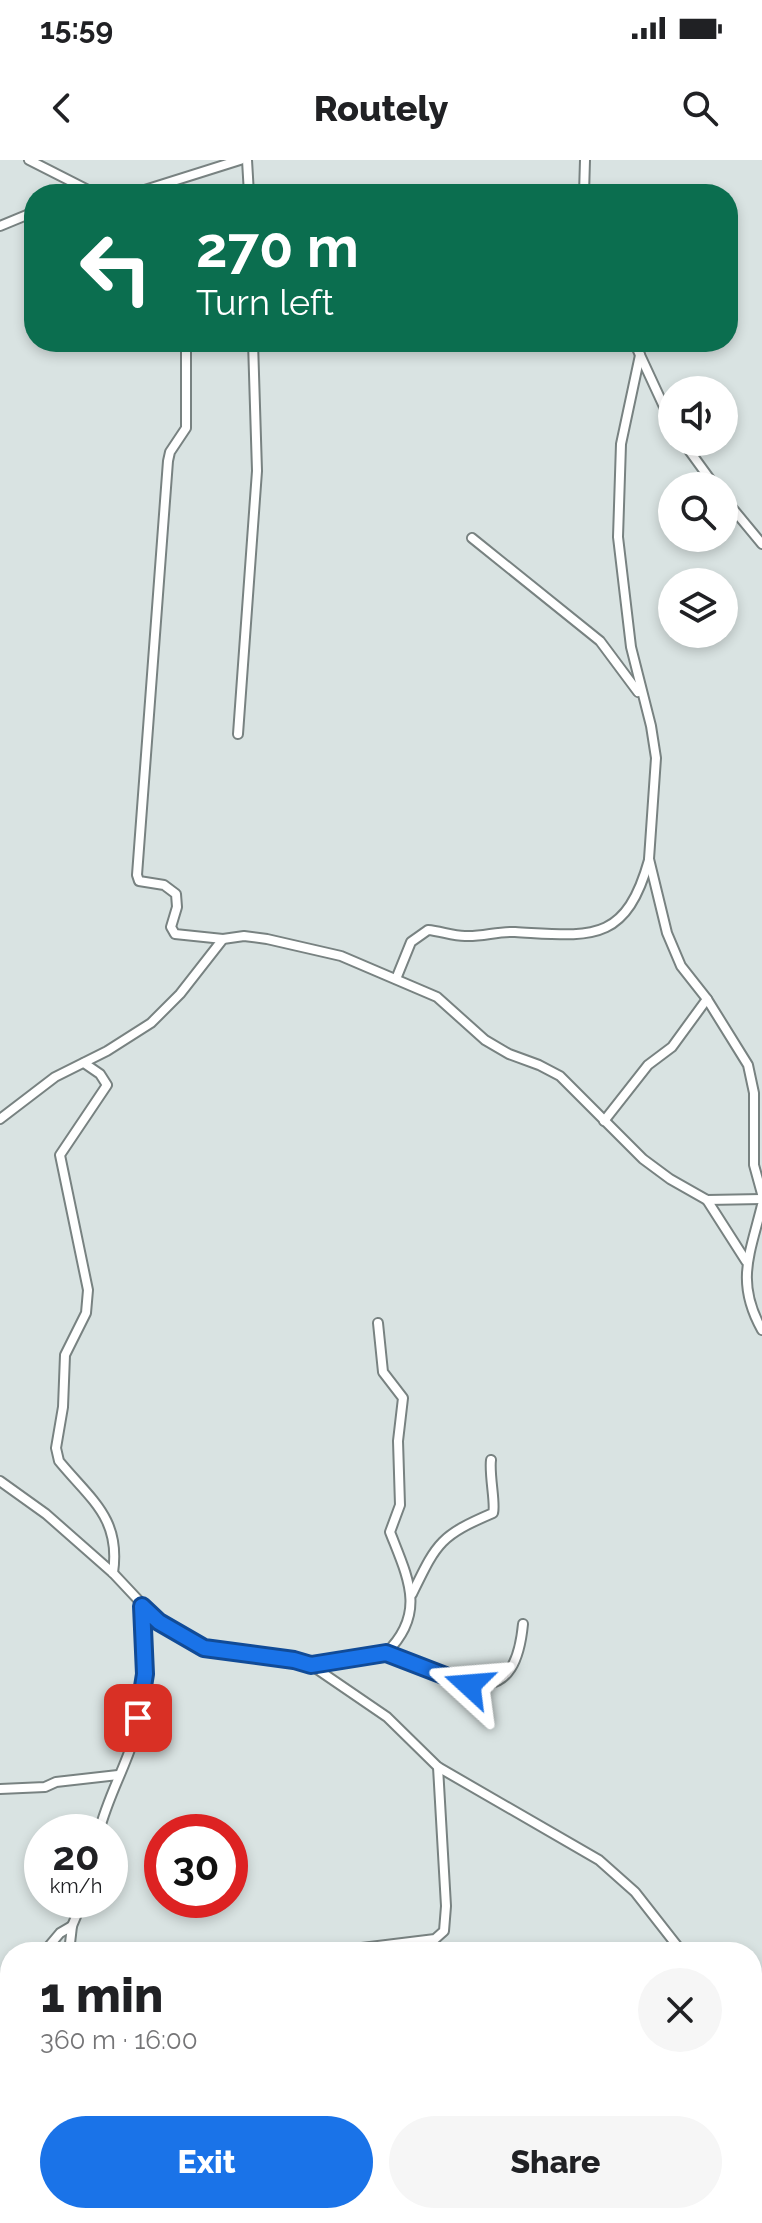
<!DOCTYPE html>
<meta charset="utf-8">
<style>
body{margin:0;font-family:Raleway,sans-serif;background:#f6f6f6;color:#202124;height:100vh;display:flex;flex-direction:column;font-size:30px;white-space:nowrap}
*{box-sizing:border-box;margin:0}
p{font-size:26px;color:#757577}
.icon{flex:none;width:44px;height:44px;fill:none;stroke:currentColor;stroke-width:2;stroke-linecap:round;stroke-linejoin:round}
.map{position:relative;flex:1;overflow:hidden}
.side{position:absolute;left:0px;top:1782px;width:762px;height:282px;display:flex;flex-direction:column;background:#fff;border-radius:32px 32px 0 0;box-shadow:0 4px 12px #0003}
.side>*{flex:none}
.top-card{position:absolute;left:24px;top:24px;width:714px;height:168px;border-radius:32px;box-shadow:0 4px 12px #0003;background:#0b6e4f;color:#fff;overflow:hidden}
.buttons{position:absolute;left:658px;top:216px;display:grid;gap:16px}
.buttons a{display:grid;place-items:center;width:80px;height:80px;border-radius:50%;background:#fff;box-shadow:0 4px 12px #0003;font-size:40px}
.speed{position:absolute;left:24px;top:1654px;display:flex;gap:16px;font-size:40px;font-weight:700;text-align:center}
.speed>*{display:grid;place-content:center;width:104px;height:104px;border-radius:50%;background:#fff;box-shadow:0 4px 12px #0003;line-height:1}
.speed small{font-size:20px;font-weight:400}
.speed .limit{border:12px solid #d22;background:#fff;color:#111}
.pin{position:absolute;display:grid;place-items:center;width:68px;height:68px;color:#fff;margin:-34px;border-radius:16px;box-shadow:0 4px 12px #0006}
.me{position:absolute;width:88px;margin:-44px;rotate:289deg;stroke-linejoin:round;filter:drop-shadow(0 0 6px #0008)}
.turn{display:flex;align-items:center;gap:28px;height:168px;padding:0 40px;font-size:36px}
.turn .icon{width:104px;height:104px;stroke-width:2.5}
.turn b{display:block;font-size:56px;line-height:68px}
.round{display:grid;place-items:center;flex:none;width:84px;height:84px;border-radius:42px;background:#f6f6f6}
.overview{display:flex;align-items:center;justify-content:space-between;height:136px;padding:0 40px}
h1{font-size:48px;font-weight:800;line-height:60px}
.cta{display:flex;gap:16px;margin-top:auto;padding:16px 40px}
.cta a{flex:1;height:92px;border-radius:48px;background:#1a73e8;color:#fff;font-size:32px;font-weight:800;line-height:92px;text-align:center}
.cta a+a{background:#f6f6f6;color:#202124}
.status{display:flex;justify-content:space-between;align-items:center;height:56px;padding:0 40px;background:#fff;direction:ltr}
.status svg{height:22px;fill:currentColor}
header{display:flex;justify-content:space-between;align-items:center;height:104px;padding:0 40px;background:#fff;font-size:36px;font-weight:800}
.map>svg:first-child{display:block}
</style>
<div class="status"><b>15:59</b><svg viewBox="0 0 49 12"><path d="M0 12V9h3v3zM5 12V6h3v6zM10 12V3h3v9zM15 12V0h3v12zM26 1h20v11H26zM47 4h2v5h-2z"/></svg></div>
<header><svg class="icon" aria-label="back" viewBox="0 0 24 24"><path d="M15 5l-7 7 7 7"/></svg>Routely<svg class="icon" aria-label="search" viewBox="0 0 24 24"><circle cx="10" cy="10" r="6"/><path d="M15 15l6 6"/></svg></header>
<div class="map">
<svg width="762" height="2063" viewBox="0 0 762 2063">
<rect width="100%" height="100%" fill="#d9e3e2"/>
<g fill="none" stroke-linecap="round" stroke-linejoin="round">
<defs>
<g id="minor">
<path d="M 29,0 L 96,34"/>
<path d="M 247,0 L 249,34"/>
<path d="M 132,34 L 240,0"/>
<path d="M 584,34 L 585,0"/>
<path d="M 0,66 L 34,52"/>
<path d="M 186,182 L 186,268 L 170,292 L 168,301 L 137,715 L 139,721 L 164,725 L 176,734 L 177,747 L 171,767 L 175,774 L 223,779"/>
<path d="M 634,182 L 672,264"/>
<path d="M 640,195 L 621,284 L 618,377 L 631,487 L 651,566 L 656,598 L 649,699 L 667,773 L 681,806 L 707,839 L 748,905 L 754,933 L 754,1005 L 762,1034"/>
<path d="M 683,282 L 715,326"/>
<path d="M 724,338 L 762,384"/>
<path d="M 472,378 L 600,481 L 638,532"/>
<path d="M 238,574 L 257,311 L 253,182"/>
<path d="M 396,819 L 411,782 L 428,770 C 440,771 453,776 465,776 C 482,777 498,771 515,772 C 590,776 625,785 649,700"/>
<path d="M 84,903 L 100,914 L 107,925 L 60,995 L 88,1130 L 86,1153 L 65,1195 L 63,1247 L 56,1288 L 59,1301 C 91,1340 121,1358 113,1413"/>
<path d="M 0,959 L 55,917 L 107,891 L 151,863 L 180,834 L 223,779 L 244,776 L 267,779 L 341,796 L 437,837 L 485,880 L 509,894 L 539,905 L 560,916 L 643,999 L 670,1019 L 707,1040 L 762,1039"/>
<path d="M 604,961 L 648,905 L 672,887 L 707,839"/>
<path d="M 707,1040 L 746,1101"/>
<path d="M 762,1045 C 750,1094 735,1122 762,1170"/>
<path d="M 378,1163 L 383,1212 L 403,1238 L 398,1281 L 400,1345 L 390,1372 C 408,1418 427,1453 386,1493"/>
<path d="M 0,1321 L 46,1354 L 113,1413 L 159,1462 L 204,1488 L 294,1500 L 311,1505 L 387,1557 L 438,1607 L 599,1700 L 635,1732 L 682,1792"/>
<path d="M 412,1434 C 437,1383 439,1376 493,1353 C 496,1345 489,1315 491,1300"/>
<path d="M 311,1505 C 333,1500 361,1492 384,1493 C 393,1494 404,1501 413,1504 C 471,1528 515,1547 523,1464"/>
<path d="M 0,1629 L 45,1627 L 56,1622 L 118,1615"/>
<path d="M 99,1672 C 107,1639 124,1610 134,1578 C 147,1534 144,1491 142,1446"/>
<path d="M 44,1792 L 60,1773 L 72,1766"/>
<path d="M 69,1792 L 72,1766 L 83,1740"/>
<path d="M 329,1792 L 435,1779 L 444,1771 L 446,1746 L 438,1607"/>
<path d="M 0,1849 L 10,1836"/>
<path d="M 752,1872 L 762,1879"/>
<path d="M 71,2063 L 73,2054"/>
</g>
</defs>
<use href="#minor" stroke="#788281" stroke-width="12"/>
<use href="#minor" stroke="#fff" stroke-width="8"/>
</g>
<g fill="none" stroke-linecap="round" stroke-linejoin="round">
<defs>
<path id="route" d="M 138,1558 L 145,1514 L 142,1446 L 159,1462 L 204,1488 L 294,1500 L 311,1505 L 386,1493 L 469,1525"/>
</defs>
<use href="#route" stroke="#114b97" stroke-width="20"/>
<use href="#route" stroke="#1a73e8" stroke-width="14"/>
</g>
</svg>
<div class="buttons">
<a><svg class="icon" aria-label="sound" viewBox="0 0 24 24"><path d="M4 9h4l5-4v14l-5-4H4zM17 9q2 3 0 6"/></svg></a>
<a><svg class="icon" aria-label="search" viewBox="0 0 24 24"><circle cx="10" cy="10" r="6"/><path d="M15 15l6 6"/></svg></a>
<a><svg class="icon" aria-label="layers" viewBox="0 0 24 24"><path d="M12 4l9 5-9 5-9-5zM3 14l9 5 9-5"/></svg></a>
</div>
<div class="speed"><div>20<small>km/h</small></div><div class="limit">30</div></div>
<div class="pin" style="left:138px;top:1558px;background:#d93025"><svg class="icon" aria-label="arrive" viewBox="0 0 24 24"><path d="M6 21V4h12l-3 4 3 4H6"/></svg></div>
<svg class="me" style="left:469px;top:1525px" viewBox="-20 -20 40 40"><path d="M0-17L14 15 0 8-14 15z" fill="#1a73e8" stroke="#fff" stroke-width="4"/></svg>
<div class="top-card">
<div class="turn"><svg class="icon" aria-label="left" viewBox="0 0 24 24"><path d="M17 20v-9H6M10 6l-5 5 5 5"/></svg><div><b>270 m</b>Turn left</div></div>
</div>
<section class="side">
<div class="overview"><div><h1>1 min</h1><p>360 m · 16:00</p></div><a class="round"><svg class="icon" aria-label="close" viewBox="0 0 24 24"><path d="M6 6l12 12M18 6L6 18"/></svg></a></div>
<div class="cta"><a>Exit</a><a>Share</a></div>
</section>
</div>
